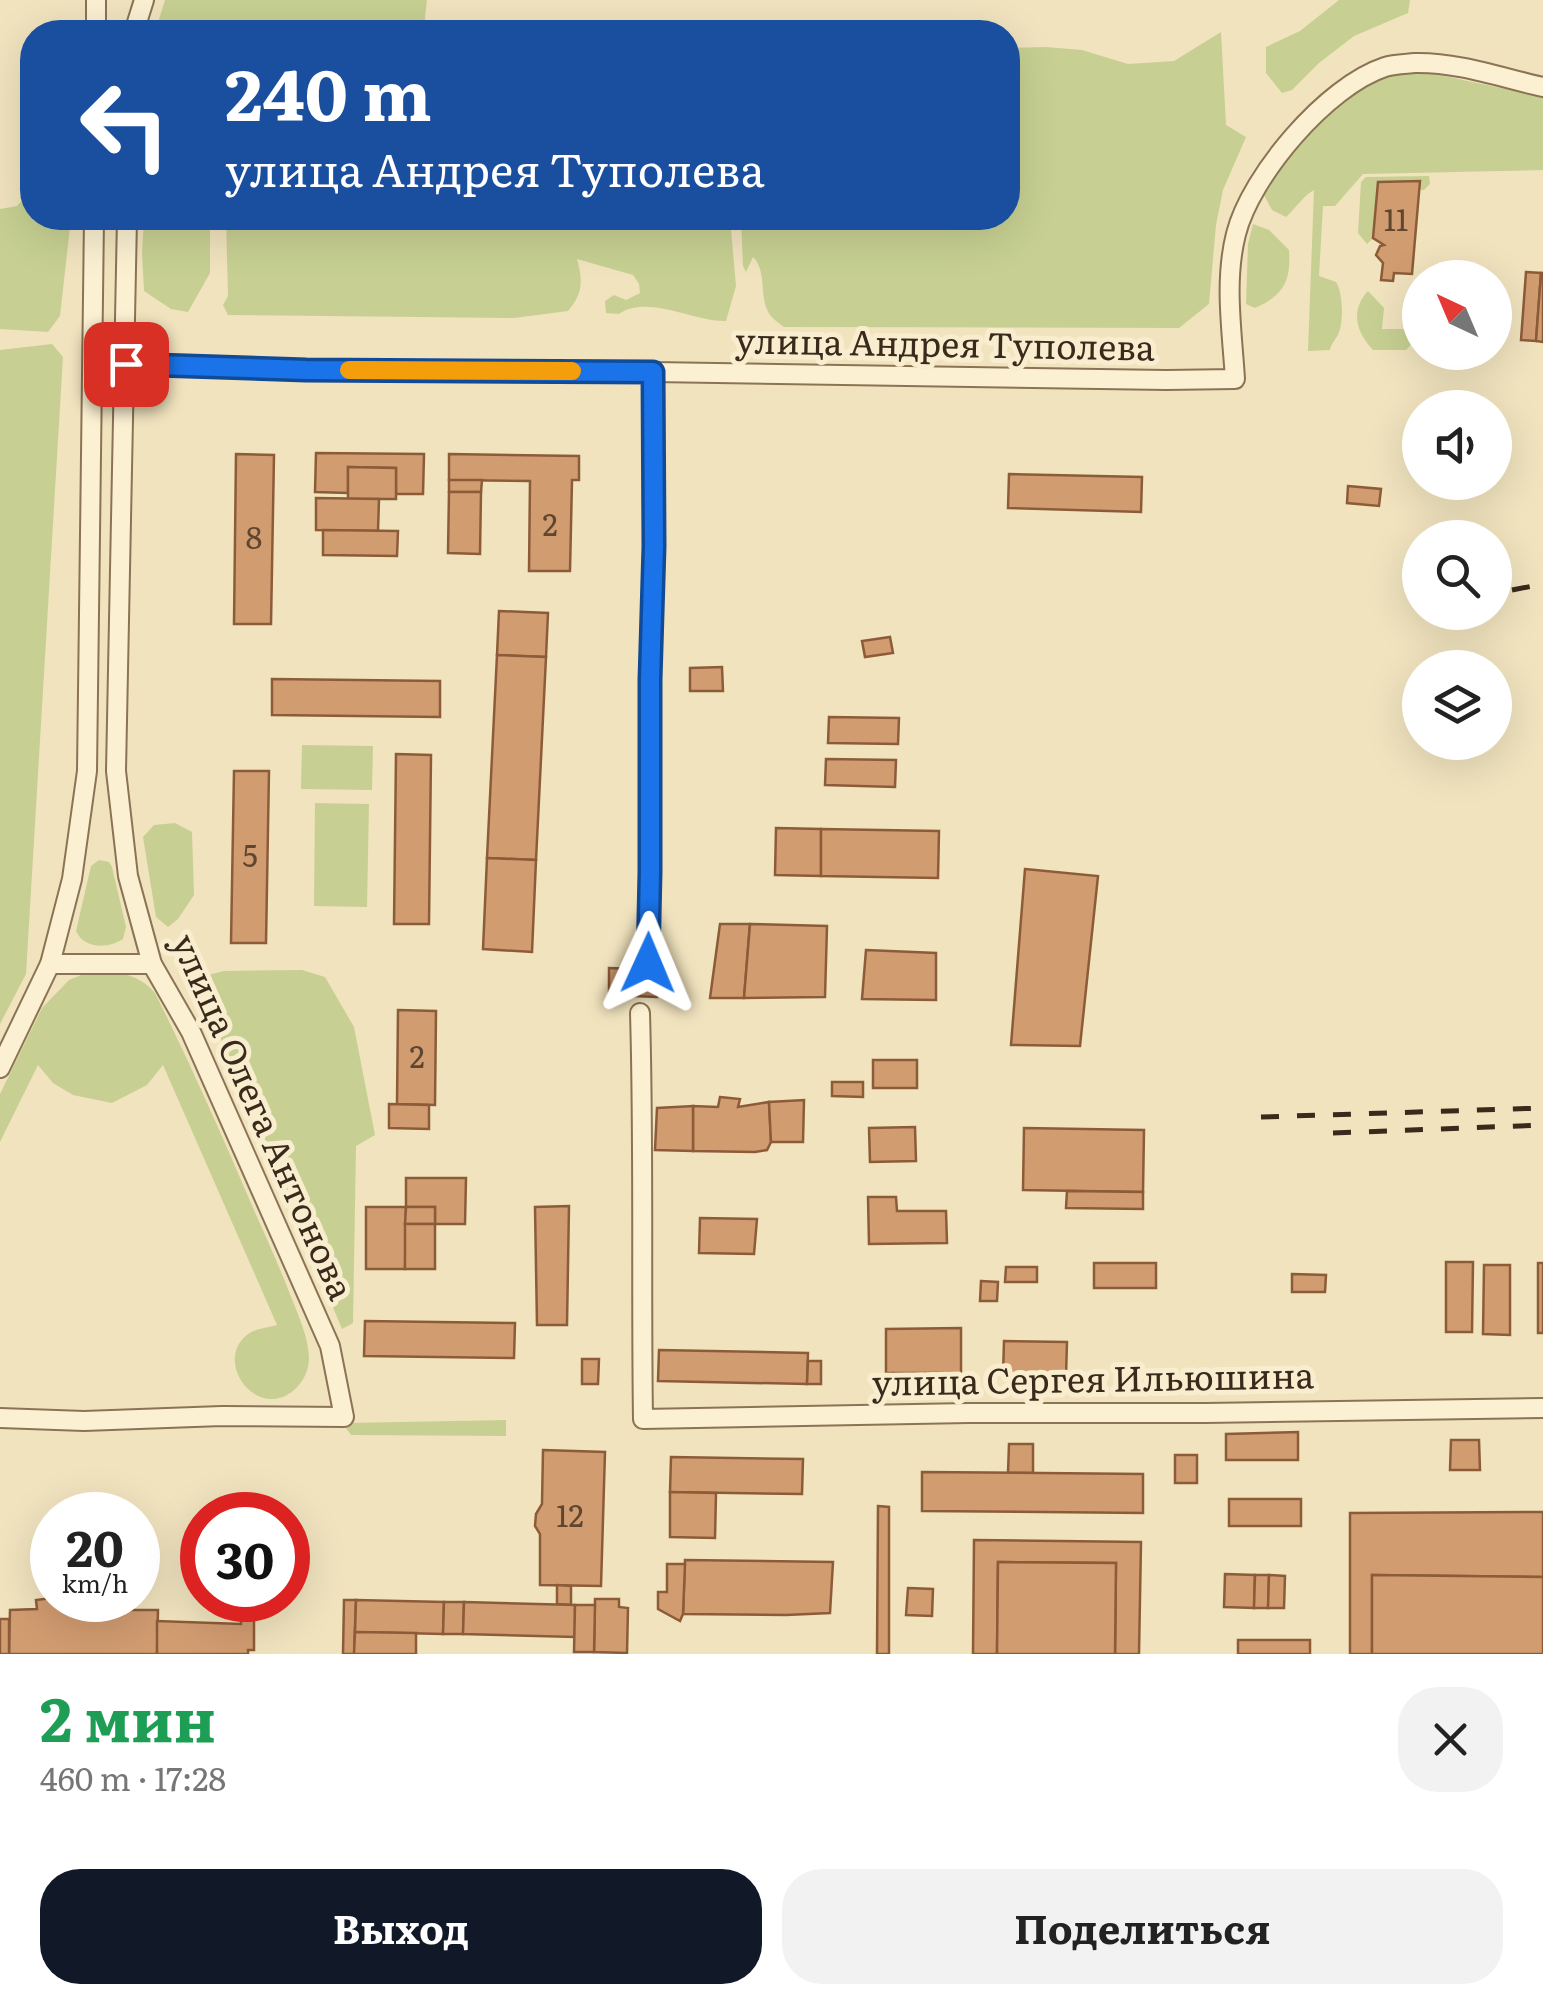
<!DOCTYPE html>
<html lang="ru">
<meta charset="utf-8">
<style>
body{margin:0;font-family:Literata,serif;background:#f2f2f2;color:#222;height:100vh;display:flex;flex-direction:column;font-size:38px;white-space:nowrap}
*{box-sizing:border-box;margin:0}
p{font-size:32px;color:#767676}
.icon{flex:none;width:55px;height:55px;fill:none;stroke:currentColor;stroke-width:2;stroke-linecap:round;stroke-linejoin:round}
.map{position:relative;height:1654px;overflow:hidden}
.details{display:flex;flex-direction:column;background:#fff;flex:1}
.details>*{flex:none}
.top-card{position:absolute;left:20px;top:20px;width:1000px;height:210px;border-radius:40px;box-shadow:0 10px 40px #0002;background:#1a4fa0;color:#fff;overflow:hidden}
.needle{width:65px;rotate:316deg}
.controls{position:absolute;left:1402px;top:260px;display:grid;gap:20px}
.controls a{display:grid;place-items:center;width:110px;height:110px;border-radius:50%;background:#fff;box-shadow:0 10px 40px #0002;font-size:50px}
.speed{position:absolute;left:30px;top:1492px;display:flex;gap:20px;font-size:50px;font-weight:700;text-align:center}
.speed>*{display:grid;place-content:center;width:130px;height:130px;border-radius:50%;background:#fff;box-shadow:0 10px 40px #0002;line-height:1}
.speed small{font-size:25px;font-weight:400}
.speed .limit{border:15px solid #d22;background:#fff;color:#111}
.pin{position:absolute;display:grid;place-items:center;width:85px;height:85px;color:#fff;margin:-42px;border-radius:20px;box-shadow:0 5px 15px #0006}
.me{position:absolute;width:110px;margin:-55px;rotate:1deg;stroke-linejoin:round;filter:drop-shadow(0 0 8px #0008)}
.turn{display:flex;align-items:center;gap:35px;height:210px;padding:0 40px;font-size:45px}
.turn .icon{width:130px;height:130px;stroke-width:2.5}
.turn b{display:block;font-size:70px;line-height:85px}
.round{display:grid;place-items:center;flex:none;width:105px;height:105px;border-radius:40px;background:#f2f2f2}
.head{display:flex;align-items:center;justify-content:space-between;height:170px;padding:0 40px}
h1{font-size:60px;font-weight:700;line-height:75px;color:#1e9e55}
.action{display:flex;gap:20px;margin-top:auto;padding:20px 40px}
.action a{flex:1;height:115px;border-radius:40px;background:#111827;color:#fff;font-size:40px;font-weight:700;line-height:115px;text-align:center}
.action a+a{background:#f2f2f2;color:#222}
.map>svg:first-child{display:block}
</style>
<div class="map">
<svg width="1543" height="1654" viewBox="0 0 1543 1654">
<rect width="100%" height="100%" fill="#f1e3be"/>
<g fill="#c7d092">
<path d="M 165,0 L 427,0 L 425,18 L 428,32 L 155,32 Z"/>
<path d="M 1339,0 L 1410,0 L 1408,13 L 1354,36 L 1319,63 L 1292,90 L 1282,93 L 1266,73 L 1266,47 L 1300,31 Z"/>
<path d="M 1221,32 L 1226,125 L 1246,137 L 1223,190 L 1216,225 L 1209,304 L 1179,328 L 784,327 C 779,323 774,320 770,315 C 758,298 768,272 753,257 L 746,272 L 743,266 L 741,218 L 1008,218 L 1008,48 L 1046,47 L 1082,50 L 1128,64 L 1174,61 Z"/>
<path d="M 1409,69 C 1454,77 1498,89 1543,95 L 1543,170 L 1363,174 L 1335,206 L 1323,206 L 1319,276 L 1336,282 C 1343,292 1344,323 1338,335 C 1335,340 1331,344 1330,350 L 1308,351 L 1314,190 C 1303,196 1296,208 1286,217 L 1272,210 L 1264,195 L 1289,153 L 1318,121 L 1368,83 Z"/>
<path d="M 1429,176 L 1430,184 L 1424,190 L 1419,190 L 1419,181 L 1379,182 L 1373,238 L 1367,244 L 1358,233 L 1361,182 L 1366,177 Z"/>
<path d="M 32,189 L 32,218 L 71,218 L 60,316 L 48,332 L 0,329 L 0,209 L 17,206 Z"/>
<path d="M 144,218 L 210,218 L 210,273 L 188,312 L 171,309 L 144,291 L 142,253 Z"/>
<path d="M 226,218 L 730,218 L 736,286 L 726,321 C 694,322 647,294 619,314 L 606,313 L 605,301 L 614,295 L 626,300 L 640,293 L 639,284 L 633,275 L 577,259 C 583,280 583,294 568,311 L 514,318 L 228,315 L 223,305 L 228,296 Z"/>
<path d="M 1253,224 L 1269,230 L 1289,250 C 1291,281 1284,295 1255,308 L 1246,304 L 1248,244 Z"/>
<path d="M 1368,291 L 1384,308 L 1382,329 L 1402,329 L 1418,337 L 1406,350 L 1373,350 C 1356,332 1350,310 1368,291 Z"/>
<path d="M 52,344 L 63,357 L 26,974 L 0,1024 L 0,350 Z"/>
<path d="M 302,745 L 373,746 L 372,790 L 301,789 Z"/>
<path d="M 315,803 L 369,804 L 367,907 L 314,906 Z"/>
<path d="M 175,823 L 192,832 L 194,895 L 178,919 L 168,927 L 156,917 L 143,837 L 154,825 Z"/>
<path d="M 99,860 L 109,862 L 112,867 L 126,927 L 123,939 C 108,949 84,949 76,931 L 91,866 Z"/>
<path d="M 302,970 L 325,977 L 354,1027 L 375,1135 L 356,1146 L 353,1323 L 342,1329 L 195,978 L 224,971 Z"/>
<path d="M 91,971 C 116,971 138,973 155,993 C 188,1059 218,1126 247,1194 C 260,1224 274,1254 286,1284 C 294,1306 308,1333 309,1357 C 309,1370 304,1381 294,1390 C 257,1422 212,1361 248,1334 C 257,1328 267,1328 277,1325 L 163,1065 L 147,1085 L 112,1103 L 73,1095 L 53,1083 L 38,1065 L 0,1142 L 0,1094 L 42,1008 L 69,980 Z"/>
<path d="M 506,1420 L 506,1436 L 351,1435 L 346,1428 L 347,1423 Z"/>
</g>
<g fill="#d29c71" stroke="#8c5c39" stroke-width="2.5">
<path d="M 1420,181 L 1412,274 L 1394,273 L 1393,281 L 1381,280 L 1383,263 L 1376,255 L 1380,246 L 1384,245 L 1373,238 L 1378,182 Z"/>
<path d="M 1526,272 L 1541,273 L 1536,341 L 1521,340 Z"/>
<path d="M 1541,273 L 1543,273 L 1543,342 L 1536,341 Z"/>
<path d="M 316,453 L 424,454 L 423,494 L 396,494 L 396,468 L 348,467 L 348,493 L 315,492 Z"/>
<path d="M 236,454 L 274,455 L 271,624 L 234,624 Z"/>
<path d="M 449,454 L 579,456 L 579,480 L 572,480 L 570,571 L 529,571 L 530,481 L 449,480 Z"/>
<path d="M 348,467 L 396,468 L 396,499 L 348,499 Z"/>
<path d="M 1009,474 L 1142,477 L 1141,512 L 1008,508 Z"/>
<path d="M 449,480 L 482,480 L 481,492 L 449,492 Z"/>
<path d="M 1348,486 L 1381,489 L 1379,506 L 1347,503 Z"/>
<path d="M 449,492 L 481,492 L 480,554 L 448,553 Z"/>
<path d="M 316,498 L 379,499 L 378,531 L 316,530 Z"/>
<path d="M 323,530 L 398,531 L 397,556 L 323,555 Z"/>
<path d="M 499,611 L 548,613 L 546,657 L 497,655 Z"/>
<path d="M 890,637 L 893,653 L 865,657 L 862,641 Z"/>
<path d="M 497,655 L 546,657 L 536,860 L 487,858 Z"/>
<path d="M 722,667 L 723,691 L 690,691 L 690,668 Z"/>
<path d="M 272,679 L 440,681 L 440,717 L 272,715 Z"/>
<path d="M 829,717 L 899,718 L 898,744 L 828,743 Z"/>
<path d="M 396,754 L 431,755 L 429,924 L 394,924 Z"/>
<path d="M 826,759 L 896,760 L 895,787 L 825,785 Z"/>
<path d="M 234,771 L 269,771 L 266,943 L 231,943 Z"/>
<path d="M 776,828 L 821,829 L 821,876 L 775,875 Z"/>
<path d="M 821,829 L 939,831 L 938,878 L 821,876 Z"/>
<path d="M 487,858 L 536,860 L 532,952 L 483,949 Z"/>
<path d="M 1025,869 L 1098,876 L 1080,1046 L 1011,1045 Z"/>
<path d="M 720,924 L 750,924 L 744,998 L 710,998 Z"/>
<path d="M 750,924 L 827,926 L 825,997 L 744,998 Z"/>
<path d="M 866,950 L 936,953 L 936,1000 L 862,999 Z"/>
<path d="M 609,968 L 635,969 L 634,996 L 609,996 Z"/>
<path d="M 635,973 L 657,974 L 657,997 L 634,996 Z"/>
<path d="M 398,1010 L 436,1011 L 435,1105 L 397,1104 Z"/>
<rect x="873" y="1060" width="44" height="28"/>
<path d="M 832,1082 L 863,1082 L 863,1097 L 832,1096 Z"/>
<path d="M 720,1097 L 740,1099 L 738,1107 L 769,1102 L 771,1142 L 767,1150 L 755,1152 L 693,1151 L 693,1106 L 718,1107 Z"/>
<path d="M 804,1100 L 803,1142 L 771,1142 L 769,1102 Z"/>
<path d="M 389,1104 L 429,1105 L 429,1129 L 389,1128 Z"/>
<path d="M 693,1106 L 693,1151 L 655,1150 L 657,1108 Z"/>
<path d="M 915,1127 L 916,1161 L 870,1162 L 869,1128 Z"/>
<path d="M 1024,1128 L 1144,1130 L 1143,1192 L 1023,1190 Z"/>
<path d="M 406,1178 L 466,1178 L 465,1224 L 435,1224 L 435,1207 L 406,1207 Z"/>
<path d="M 1067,1191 L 1143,1192 L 1143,1209 L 1066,1208 Z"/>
<path d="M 868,1197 L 896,1197 L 897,1211 L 946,1211 L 947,1243 L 869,1244 Z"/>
<path d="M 569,1206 L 567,1325 L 537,1325 L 535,1207 Z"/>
<path d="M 366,1207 L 406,1207 L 405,1269 L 366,1269 Z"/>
<path d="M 406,1207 L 435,1207 L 435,1224 L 405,1224 Z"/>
<path d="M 700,1218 L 757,1219 L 754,1254 L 699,1253 Z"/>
<rect x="405" y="1224" width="30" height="45"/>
<path d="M 1446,1262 L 1473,1262 L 1472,1332 L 1446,1332 Z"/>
<rect x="1094" y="1263" width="62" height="25"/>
<rect x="1538" y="1263" width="5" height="70"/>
<path d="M 1484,1265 L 1510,1265 L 1510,1335 L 1483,1334 Z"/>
<path d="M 1006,1267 L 1037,1267 L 1037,1282 L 1005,1282 Z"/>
<path d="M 1292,1274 L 1326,1275 L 1325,1292 L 1292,1292 Z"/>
<path d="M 981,1281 L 998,1282 L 997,1301 L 980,1301 Z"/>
<path d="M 365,1321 L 515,1323 L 514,1358 L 364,1356 Z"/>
<path d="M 961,1328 L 961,1373 L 886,1373 L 886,1329 Z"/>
<path d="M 1004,1341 L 1067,1342 L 1066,1376 L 1003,1375 Z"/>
<path d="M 659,1350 L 808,1353 L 807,1384 L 658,1381 Z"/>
<path d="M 582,1359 L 599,1359 L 598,1384 L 582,1384 Z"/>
<path d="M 808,1361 L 821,1361 L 821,1384 L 807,1384 Z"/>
<path d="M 1298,1432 L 1298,1460 L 1226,1460 L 1226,1434 Z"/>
<path d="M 1451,1440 L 1479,1440 L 1480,1470 L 1450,1470 Z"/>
<path d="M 1009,1444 L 1033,1444 L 1033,1473 L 1008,1473 Z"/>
<path d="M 543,1450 L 605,1452 L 601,1586 L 540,1585 L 540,1534 L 535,1526 L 536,1514 L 542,1504 Z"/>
<rect x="1175" y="1455" width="22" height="28"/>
<path d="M 671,1457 L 803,1459 L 802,1494 L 670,1492 Z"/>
<path d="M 922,1472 L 1143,1474 L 1143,1513 L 922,1511 Z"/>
<path d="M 670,1492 L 716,1493 L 715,1538 L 670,1537 Z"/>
<rect x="1229" y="1499" width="72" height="27"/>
<path d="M 878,1506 L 889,1507 L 889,1654 L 877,1654 Z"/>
<path d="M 1543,1512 L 1543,1577 L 1372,1575 L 1372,1654 L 1350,1654 L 1350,1513 Z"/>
<path d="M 974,1540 L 1141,1542 L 1139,1654 L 1115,1654 L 1116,1563 L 998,1562 L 997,1654 L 973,1654 Z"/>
<path d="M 685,1560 L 833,1562 L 830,1613 L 786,1615 L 683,1614 Z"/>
<path d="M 998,1562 L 1116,1563 L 1115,1654 L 997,1654 Z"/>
<path d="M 667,1564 L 685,1564 L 683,1614 L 680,1621 L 658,1609 L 658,1592 L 667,1592 Z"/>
<path d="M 1225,1574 L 1255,1575 L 1254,1608 L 1224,1607 Z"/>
<path d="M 1255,1575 L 1269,1575 L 1268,1608 L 1254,1608 Z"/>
<path d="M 1269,1575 L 1285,1576 L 1284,1608 L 1268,1608 Z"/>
<path d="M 1372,1575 L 1543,1577 L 1543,1654 L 1372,1654 Z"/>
<path d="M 557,1585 L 571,1586 L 571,1605 L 557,1604 Z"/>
<path d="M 908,1588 L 933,1589 L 932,1616 L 906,1615 Z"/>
<path d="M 52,1598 L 52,1600 L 117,1600 L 126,1602 L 126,1610 L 158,1610 L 157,1654 L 9,1654 L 10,1610 L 37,1609 L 36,1600 Z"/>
<path d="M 595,1599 L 619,1599 L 619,1607 L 628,1608 L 627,1653 L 594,1652 Z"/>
<path d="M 344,1600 L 356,1600 L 354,1654 L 343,1654 Z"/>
<path d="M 356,1600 L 444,1602 L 443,1634 L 355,1632 Z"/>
<path d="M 444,1602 L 464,1602 L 463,1634 L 443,1634 Z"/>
<path d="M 464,1602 L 575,1605 L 575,1637 L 463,1634 Z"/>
<path d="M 575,1605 L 595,1605 L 594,1652 L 574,1652 Z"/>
<path d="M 241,1617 L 254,1617 L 254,1650 L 248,1650 L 248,1654 L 157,1654 L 157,1621 L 241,1624 Z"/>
<rect x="0" y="1619" width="9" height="35"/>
<path d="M 355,1632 L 416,1633 L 416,1654 L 354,1654 Z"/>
<rect x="1238" y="1640" width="72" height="14"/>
</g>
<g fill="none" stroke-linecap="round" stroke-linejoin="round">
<defs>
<g id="minor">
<path d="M 96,0 L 96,32"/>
<path d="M 134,32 L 144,0"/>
<path d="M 126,364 L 306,370 L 653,372 L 1166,380 L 1235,379 C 1232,331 1224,281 1236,234 C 1251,175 1327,86 1385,67 C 1394,64 1406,64 1415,63 C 1458,62 1502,78 1543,87"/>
<path d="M 648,963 L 650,871 L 650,680 L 654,546 L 653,372"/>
<path d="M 50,964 L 152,964"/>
<path d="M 640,1013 C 644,1148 641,1284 643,1419 L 969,1413 L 1205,1413 L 1543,1408"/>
<path d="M 0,1068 L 50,964 L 72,879 L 87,771 L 94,218"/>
<path d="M 0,1418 L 84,1421 L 222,1416 L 344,1417 L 330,1346 L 191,1032 L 152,964 L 128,876 L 116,771 L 127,218"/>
</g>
</defs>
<use href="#minor" stroke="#8b7355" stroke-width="22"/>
<use href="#minor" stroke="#fbf0d2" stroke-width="18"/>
<g stroke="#392a1b" stroke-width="5" stroke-dasharray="18 18" stroke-linecap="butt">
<path d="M 1512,590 L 1543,584"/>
<path d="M 1261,1117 L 1543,1108"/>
<path d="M 1333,1133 L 1543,1125"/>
</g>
</g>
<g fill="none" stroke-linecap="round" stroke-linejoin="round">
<defs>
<path id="route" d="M 126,364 L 306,370 L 653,372 L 654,546 L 650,680 L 650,872 L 648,963"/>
</defs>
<use href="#route" stroke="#114b97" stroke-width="25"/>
<use href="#route" stroke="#1a73e8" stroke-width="18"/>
<path stroke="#f59e0b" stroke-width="18" d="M 349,370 L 572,371"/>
</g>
<g text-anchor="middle" stroke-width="10" stroke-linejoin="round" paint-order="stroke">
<g font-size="30" fill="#5f4630">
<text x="1396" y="231">11</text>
<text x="550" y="536">2</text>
<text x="254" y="549">8</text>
<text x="250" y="867">5</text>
<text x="417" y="1068">2</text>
<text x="570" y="1527">12</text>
</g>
<g font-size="35" fill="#392a1b" stroke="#f8edce">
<text transform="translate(945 345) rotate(1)" y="12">улица Андрея Туполева</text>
<text transform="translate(262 1117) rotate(66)" y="12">улица Олега Антонова</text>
<text transform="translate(1093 1380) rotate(-1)" y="12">улица Сергея Ильюшина</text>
</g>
</g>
</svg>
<div class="controls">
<a><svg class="needle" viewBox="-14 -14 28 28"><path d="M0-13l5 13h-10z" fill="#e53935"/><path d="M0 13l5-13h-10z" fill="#767676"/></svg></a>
<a><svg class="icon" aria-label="sound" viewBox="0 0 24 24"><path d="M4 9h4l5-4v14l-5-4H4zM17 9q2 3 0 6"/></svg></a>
<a><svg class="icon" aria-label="search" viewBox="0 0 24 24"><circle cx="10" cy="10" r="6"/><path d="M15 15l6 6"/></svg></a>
<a><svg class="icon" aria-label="layers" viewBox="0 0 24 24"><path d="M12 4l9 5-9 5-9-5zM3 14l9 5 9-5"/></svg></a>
</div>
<div class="speed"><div>20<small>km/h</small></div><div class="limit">30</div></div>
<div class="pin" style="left:126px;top:364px;background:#d93025"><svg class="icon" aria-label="arrive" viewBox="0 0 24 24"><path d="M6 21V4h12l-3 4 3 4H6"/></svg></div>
<svg class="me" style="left:648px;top:963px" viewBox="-20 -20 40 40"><path d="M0-17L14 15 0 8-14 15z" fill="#1a73e8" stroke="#fff" stroke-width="4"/></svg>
<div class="top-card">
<div class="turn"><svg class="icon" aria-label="left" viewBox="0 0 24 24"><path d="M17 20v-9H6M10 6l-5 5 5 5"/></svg><div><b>240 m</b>улица Андрея Туполева</div></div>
</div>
</div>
<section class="details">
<div class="head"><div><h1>2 мин</h1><p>460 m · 17:28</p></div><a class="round"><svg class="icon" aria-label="close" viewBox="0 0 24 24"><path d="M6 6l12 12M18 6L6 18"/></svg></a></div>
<div class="action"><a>Выход</a><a>Поделиться</a></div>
</section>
